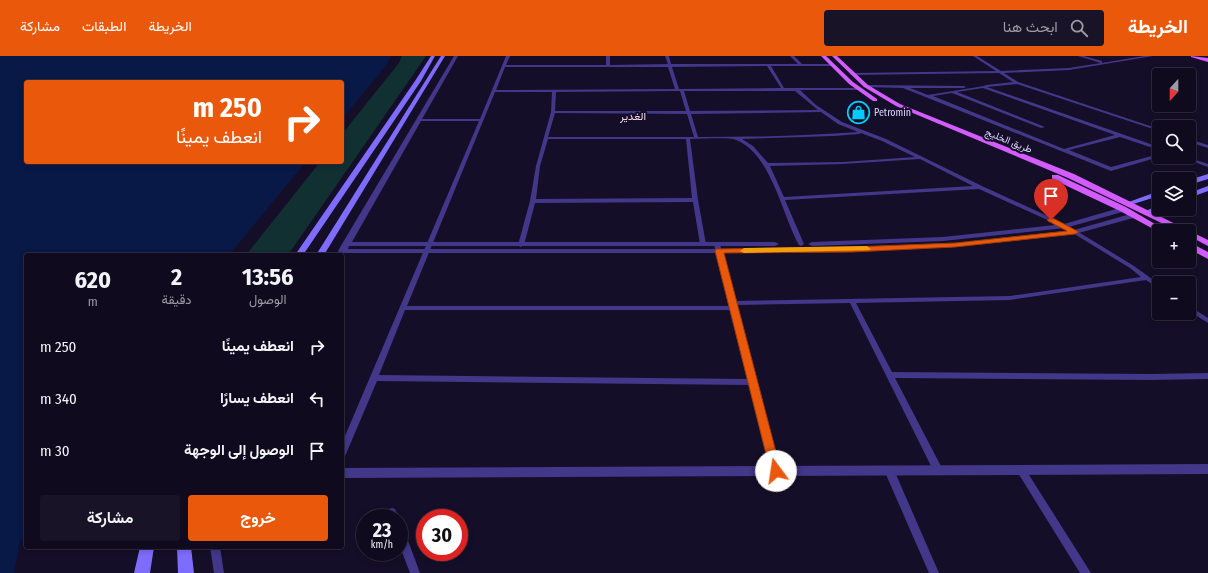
<!DOCTYPE html>
<html lang="ar">
<meta charset="utf-8">
<style>
body{margin:0;font-family:"Fira Sans Condensed",Vazirmatn,sans-serif;background:#191327;color:#f1f3f6;direction:rtl;height:100vh;display:flex;flex-direction:column;font-size:15px;white-space:nowrap}
*{box-sizing:border-box;margin:0}
p{font-size:13px;color:#9c9aa4}
.icon{flex:none;width:22px;height:22px;fill:none;stroke:currentColor;stroke-width:2;stroke-linecap:round;stroke-linejoin:round}
.map{position:relative;flex:1;overflow:hidden;direction:ltr}
.details{position:absolute;left:24px;top:197px;width:320px;height:296px;display:flex;flex-direction:column;background:#100a1e;border-radius:4px;box-shadow:0 2px 6px #0003,0 0 0 1px #302b3c;direction:rtl}
.details>*{flex:none}
.top-card{position:absolute;left:24px;top:24px;width:320px;height:84px;border-radius:4px;box-shadow:0 2px 6px #0003,0 0 0 1px #302b3c;direction:rtl;background:#ea580c;color:#fff;overflow:hidden}
.needle{width:26px;rotate:201deg}
.fabs{position:absolute;left:1152px;top:12px;display:grid;gap:8px}
.fabs a{display:grid;place-items:center;width:44px;height:44px;border-radius:4px;background:#100a1e;box-shadow:0 2px 6px #0003,0 0 0 1px #302b3c;font-size:20px}
.speed{position:absolute;left:356px;top:453px;display:flex;gap:8px;font-size:20px;font-weight:700;text-align:center}
.speed>*{display:grid;place-content:center;width:52px;height:52px;border-radius:50%;background:#100a1e;box-shadow:0 2px 6px #0003,0 0 0 1px #302b3c;line-height:1}
.speed small{font-size:10px;font-weight:400}
.speed .limit{border:6px solid #d22;background:#fff;color:#111}
.pin{position:absolute;display:grid;place-items:center;width:34px;height:34px;color:#fff;margin:-41px -17px;border-radius:50% 50% 50% 0;rotate:-45deg;box-shadow:0 0 4px #0007}
.pin .icon{rotate:45deg}
.me{position:absolute;width:44px;margin:-22px;rotate:346deg;stroke-linejoin:round;filter:drop-shadow(0 0 3px #0008)}
.turn{display:flex;align-items:center;gap:14px;height:84px;padding:0 16px;font-size:18px}
.turn .icon{width:52px;height:52px;stroke-width:2.5}
.turn b{display:block;font-size:28px;line-height:34px}
.eta{display:flex;justify-content:space-evenly;align-items:center;height:68px;text-align:center}
.eta b{font-size:24px;font-weight:700;line-height:28px}
.button{display:flex;gap:8px;margin-top:auto;padding:8px 16px}
.button a{flex:1;height:46px;border-radius:4px;background:#ea580c;color:#fff;font-size:16px;font-weight:700;line-height:46px;text-align:center}
.button a+a{background:#191327;color:#f1f3f6}
ul{padding:0;list-style:none}
li{display:flex;align-items:center;gap:12px;height:52px;padding:0 16px}
li div{flex:1}
li b{display:block;font-size:15px}
li em{font-style:normal}
header{display:flex;align-items:center;gap:24px;box-sizing:border-box;height:56px;padding:0 20px;background:#ea580c;color:#fff}
header strong{font-size:19px}
nav{display:flex;gap:22px;margin-inline-start:auto;font-size:14px}
.search{width:280px;height:36px;background:#191327;display:flex;align-items:center;gap:10px;box-sizing:border-box;padding:0 14px;border-radius:4px;color:#9c9aa4;font-size:15px}
.map>svg:first-child{display:block}
</style>
<header>
<strong>الخريطة</strong>
<div class="search"><svg class="icon" aria-label="search" viewBox="0 0 24 24"><circle cx="10" cy="10" r="6"/><path d="M15 15l6 6"/></svg>ابحث هنا</div>
<nav><a>الخريطة</a><a>الطبقات</a><a>مشاركة</a></nav>
</header>
<div class="map">
<svg width="1208" height="517" viewBox="0 0 1208 517">
<rect width="100%" height="100%" fill="#150e28"/>
<path fill="#113032" d="M 402,0 L 426,0 L 288,199 L 246,199 L 320,106 L 342,106 L 342,78 L 399,7 Z"/>
<path fill="#081847" d="M 0,0 L 391,0 L 385,11 L 342,63 L 342,26 L 26,26 L 26,106 L 306,106 L 229,199 L 26,199 L 26,474 L 19,490 L 14,517 L 0,517 Z"/>
<g fill="none" stroke-linecap="round" stroke-linejoin="round">
<g fill="#423789" fill-rule="evenodd">
<path d="M 506,0 L 510,0 L 506,9 L 606,9 L 606,0 L 610,0 L 610,9 L 668,8 L 665,0 L 669,0 L 671,8 L 798,8 L 790,0 L 794,0 L 802,8 L 833,8 L 832,10 L 771,10 L 784,32 L 859,32 L 860,33 L 858,34 L 800,34 L 816,49 L 842,66 L 886,83 L 982,130 L 1067,169 L 1134,210 L 1159,228 L 1159,233 L 1146,224 L 1010,244 L 856,247 L 892,316 L 1151,318 L 1208,317 L 1208,323 L 1151,324 L 895,322 L 943,414 L 941,417 L 938,418 L 935,417 L 933,414 L 850,247 L 736,249 L 780,415 L 778,418 L 775,419 L 772,418 L 770,415 L 749,329 L 377,325 L 346,398 L 345,400 L 342,401 L 342,387 L 479,65 L 419,65 L 417,64 L 419,63 L 480,63 ZM 767,10 L 781,32 L 679,33 L 672,11 ZM 505,11 L 668,11 L 675,33 L 496,34 ZM 680,35 L 686,55 L 555,55 L 556,36 ZM 684,35 L 795,35 L 818,54 L 690,55 ZM 495,36 L 552,36 L 551,56 L 536,110 L 530,145 L 518,189 L 519,190 L 521,191 L 524,189 L 535,147 L 693,146 L 700,188 L 703,190 L 705,189 L 706,188 L 698,144 L 690,83 C 699,83 730,81 736,84 C 771,97 782,159 799,189 L 801,190 L 804,188 L 785,144 L 979,133 L 1063,171 L 1130,212 L 1141,221 L 1010,240 L 735,245 L 720,188 L 717,186 L 714,188 L 729,250 L 407,250 ZM 821,56 L 838,68 L 858,76 C 805,80 752,81 698,81 L 691,58 ZM 555,57 L 687,58 L 694,81 L 548,81 ZM 861,77 L 882,85 L 915,101 L 843,106 L 768,107 L 753,90 L 742,83 L 834,80 L 859,78 ZM 548,83 L 686,83 L 692,142 L 536,143 L 540,110 ZM 920,103 L 973,130 L 784,141 L 770,110 L 843,108 ZM 405,254 L 730,254 L 748,323 L 379,319 Z"/>
<path d="M 973,0 L 977,0 L 1001,15 L 1069,12 L 1101,7 L 1078,0 L 1084,0 L 1102,5 L 1102,7 L 1144,0 L 1153,0 L 1069,14 L 1004,17 L 1018,26 L 1159,73 L 1159,75 L 1017,28 L 987,31 L 1159,91 L 1159,94 L 1120,81 L 1069,94 L 1111,111 L 1159,98 L 1159,101 L 1111,115 L 903,32 L 866,31 L 864,30 L 866,29 L 964,30 L 966,31 L 964,32 L 910,32 L 928,39 L 984,30 L 986,29 L 1013,26 L 999,17 L 852,19 L 850,18 L 852,17 L 996,15 ZM 983,32 L 1115,79 L 1064,93 L 933,40 L 952,37 L 1041,72 L 1045,71 L 957,36 Z"/>
<path d="M 1178,65 L 1180,66 L 1180,67 L 1167,71 L 1161,71 Z"/>
<path d="M 1189,83 L 1208,89 L 1208,92 L 1189,86 Z"/>
<path d="M 1180,101 L 1187,101 L 1208,108 L 1208,111 Z"/>
<path d="M 1189,250 L 1208,262 L 1208,267 L 1189,255 Z"/>
<path d="M 889,410 L 892,411 L 894,414 L 939,517 L 929,517 L 884,414 L 886,411 Z"/>
<path d="M 1021,410 L 1024,411 L 1091,517 L 1080,517 L 1018,417 L 1016,414 L 1018,411 Z"/>
<path d="M 392,452 L 395,453 L 399,462 L 389,462 L 387,456 L 389,453 Z"/>
<path d="M 399,470 L 403,471 L 404,474 L 420,517 L 410,517 L 399,488 Z"/>
<path d="M 210,491 L 220,491 L 224,517 L 214,517 Z"/>
</g>
<g fill="#423789" fill-rule="evenodd">
<path d="M 454,0 L 458,0 L 352,186 L 775,186 L 779,188 L 775,190 L 349,190 L 348,193 L 719,193 L 852,191 L 955,187 L 1074,174 L 1134,157 L 1138,159 L 1137,161 L 1075,178 L 955,191 L 852,195 L 719,197 L 339,197 L 338,195 L 342,188 Z"/>
<path d="M 1123,151 L 1126,151 L 1126,155 L 1065,172 L 943,185 L 812,190 L 808,188 L 812,186 L 943,181 L 1064,168 Z"/>
<path d="M 1208,408 L 1208,418 L 342,422 L 342,412 Z"/>
</g>
<g fill="#7e6cff" fill-rule="evenodd">
<path d="M 431,0 L 435,0 L 421,25 L 303,199 L 295,199 L 415,25 Z"/>
<path d="M 441,0 L 445,0 L 324,199 L 316,199 Z"/>
<path d="M 1208,118 L 1208,123 L 1189,129 L 1189,124 Z"/>
<path d="M 1208,130 L 1208,135 L 1189,142 L 1189,137 Z"/>
<path d="M 1159,135 L 1159,140 L 1130,149 L 1126,147 Z"/>
<path d="M 1156,150 L 1159,150 L 1159,153 L 1162,153 L 1148,158 L 1144,156 Z"/>
<path d="M 140,491 L 154,491 L 150,517 L 134,517 Z"/>
<path d="M 177,491 L 191,491 L 194,517 L 178,517 Z"/>
</g>
<g fill="#d35cff" fill-rule="evenodd">
<path d="M 821,0 L 826,0 L 853,26 L 877,43 L 877,45 L 873,45 L 849,28 Z"/>
<path d="M 832,0 L 837,0 L 868,29 L 900,48 L 1074,118 L 1208,184 L 1208,190 L 1189,180 L 1189,175 L 1178,175 L 1068,122 L 896,50 L 864,31 Z"/>
<path d="M 1191,0 L 1208,2 L 1208,6 L 1191,1 Z"/>
<path d="M 1052,119 L 1058,119 L 1126,151 L 1167,175 L 1159,176 L 1120,155 L 1052,123 Z"/>
<path d="M 1189,186 L 1208,196 L 1208,203 L 1189,193 Z"/>
</g>
</g>
<path fill="#ea580c" stroke="#983908" d="M 1051,161 L 1079,176 L 1075,178 L 955,191 L 852,196 L 724,197 L 781,415 L 780,418 L 776,420 L 771,418 L 715,195 L 716,193 L 852,191 L 955,187 L 1067,175 L 1048,165 L 1047,164 Z"/>
<path fill="#f59e0b" d="M 867,190 L 871,193 L 869,194 L 744,197 L 740,195 L 744,192 Z"/>
<defs>
<symbol id="shop-ring" viewBox="-11 -11 22 22"><circle r="9.5" fill="#150e28" stroke="#01ccff" stroke-width="1.5"/><path d="M-5-2.5h2.3a2.7 3.5 0 0 1 5.4 0H5L5.5 6h-11ZM-1.5-2.5h3a1.5 2.3 0 0 0-3 0Z" fill="#01ccff"/></symbol>
</defs>
<g fill-rule="evenodd">
<use href="#shop-ring" x="846" y="44" width="25" height="25"/>
</g>
<g text-anchor="middle" stroke-width="4" stroke-linejoin="round" paint-order="stroke">
<g font-size="10" fill="#ded5ff" stroke="#150e28" text-anchor="start">
<text x="874" y="60">Petromin</text>
</g>
<g font-size="10" fill="#ded5ff" stroke="#150e28">
<text transform="translate(1009 84) rotate(22)" y="4">طريق الخليج</text>
</g>
<g font-size="11" fill="#ffd7ec" stroke="#150e28">
<text x="633" y="64">الغدير</text>
</g>
</g>
</svg>
<div class="fabs">
<a><svg class="needle" viewBox="-14 -14 28 28"><path d="M0-13l5 13h-10z" fill="#e53935"/><path d="M0 13l5-13h-10z" fill="#9c9aa4"/></svg></a>
<a><svg class="icon" aria-label="search" viewBox="0 0 24 24"><circle cx="10" cy="10" r="6"/><path d="M15 15l6 6"/></svg></a>
<a><svg class="icon" aria-label="layers" viewBox="0 0 24 24"><path d="M12 4l9 5-9 5-9-5zM3 14l9 5 9-5"/></svg></a>
<a>+</a>
<a>−</a>
</div>
<div class="speed"><div>23<small>km/h</small></div><div class="limit">30</div></div>
<div class="pin" style="left:1051px;top:164px;background:#d93025"><svg class="icon" aria-label="arrive" viewBox="0 0 24 24"><path d="M6 21V4h12l-3 4 3 4H6"/></svg></div>
<svg class="me" style="left:776px;top:415px" viewBox="-20 -20 40 40"><circle r="19" fill="#fff"/><path d="M0-13L10 11 0 6-10 11z" fill="#ea580c"/></svg>
<div class="top-card">
<div class="turn"><svg class="icon" aria-label="right" viewBox="0 0 24 24"><path d="M7 20v-9h11M14 6l5 5-5 5"/></svg><div><b>250 m</b>انعطف يمينًا</div></div>
</div>
<section class="details">
<div class="eta">
<div><b>13:56</b><p>الوصول</p></div>
<div><b>2</b><p>دقيقة</p></div>
<div><b>620</b><p>m</p></div>
</div>
<ul>
<li><svg class="icon" aria-label="right" viewBox="0 0 24 24"><path d="M7 20v-9h11M14 6l5 5-5 5"/></svg><div><b>انعطف يمينًا</b></div><em>250 m</em></li>
<li><svg class="icon" aria-label="left" viewBox="0 0 24 24"><path d="M17 20v-9H6M10 6l-5 5 5 5"/></svg><div><b>انعطف يسارًا</b></div><em>340 m</em></li>
<li><svg class="icon" aria-label="arrive" viewBox="0 0 24 24"><path d="M6 21V4h12l-3 4 3 4H6"/></svg><div><b>الوصول إلى الوجهة</b></div><em>30 m</em></li>
</ul>
<div class="button"><a>خروج</a><a>مشاركة</a></div>
</section>
</div>
